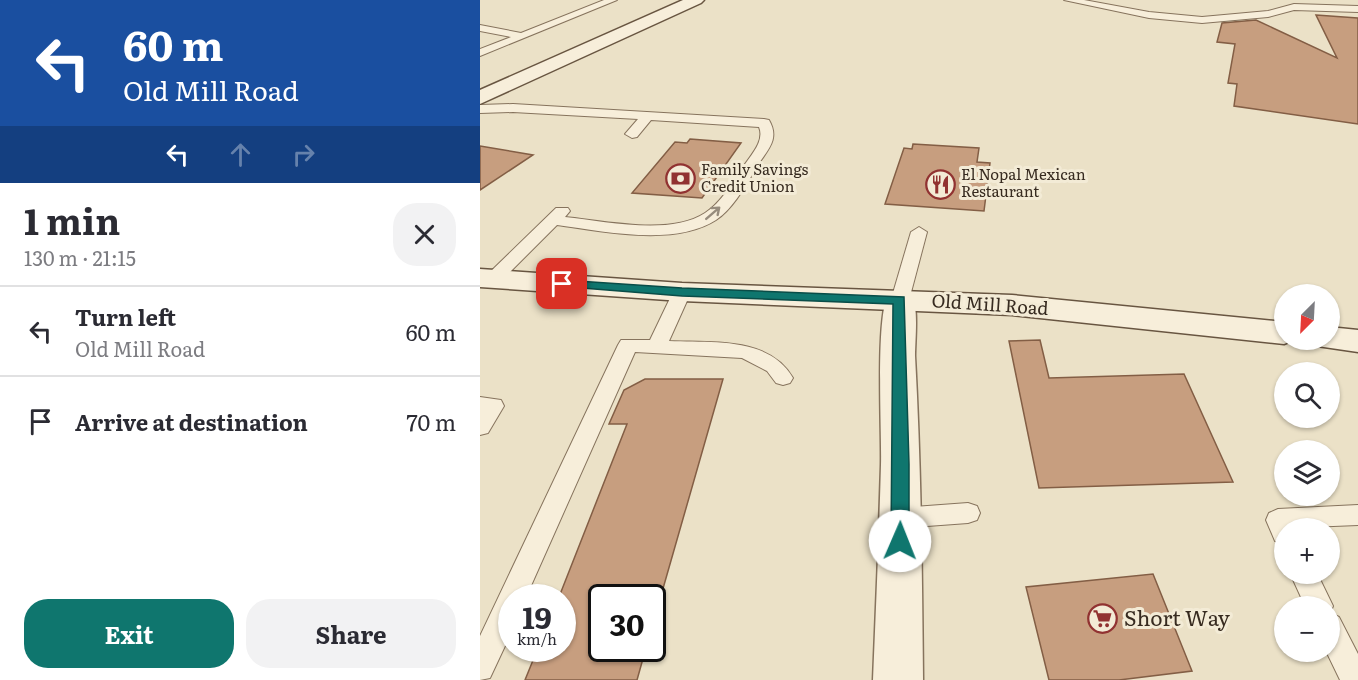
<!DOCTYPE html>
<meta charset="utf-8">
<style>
body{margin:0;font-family:Literata,serif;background:#f2f2f3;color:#2b2b33;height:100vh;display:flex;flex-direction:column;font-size:22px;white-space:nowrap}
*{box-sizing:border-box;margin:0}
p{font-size:20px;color:#7c7c81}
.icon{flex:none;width:33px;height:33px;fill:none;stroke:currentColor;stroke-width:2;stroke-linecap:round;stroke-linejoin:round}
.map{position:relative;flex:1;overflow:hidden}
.side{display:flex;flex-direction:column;background:#fff;width:480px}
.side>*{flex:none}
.banner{background:#1a4fa0;color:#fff;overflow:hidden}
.needle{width:39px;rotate:204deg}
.controls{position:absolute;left:794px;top:284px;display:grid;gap:12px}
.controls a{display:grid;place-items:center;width:66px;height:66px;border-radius:50%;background:#fff;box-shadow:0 2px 4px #0004;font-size:30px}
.speed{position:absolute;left:18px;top:584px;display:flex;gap:12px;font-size:30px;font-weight:700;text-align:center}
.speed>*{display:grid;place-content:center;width:78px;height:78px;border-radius:50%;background:#fff;box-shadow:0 2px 4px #0004;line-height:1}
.speed small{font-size:15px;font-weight:400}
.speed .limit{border:3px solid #111;border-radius:9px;background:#fff;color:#111}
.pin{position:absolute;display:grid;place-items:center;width:51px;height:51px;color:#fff;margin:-26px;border-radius:12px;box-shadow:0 3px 9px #0006}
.me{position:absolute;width:66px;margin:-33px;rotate:1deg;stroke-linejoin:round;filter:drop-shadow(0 0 4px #0008)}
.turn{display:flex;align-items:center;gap:21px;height:126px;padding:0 24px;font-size:27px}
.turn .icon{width:78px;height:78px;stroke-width:2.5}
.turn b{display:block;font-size:42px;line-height:51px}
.lanes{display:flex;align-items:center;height:57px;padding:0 24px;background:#0003;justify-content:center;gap:30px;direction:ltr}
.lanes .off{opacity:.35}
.round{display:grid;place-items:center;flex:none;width:63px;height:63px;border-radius:24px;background:#f2f2f3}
.head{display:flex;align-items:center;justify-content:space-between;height:102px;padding:0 24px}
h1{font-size:36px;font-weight:700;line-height:45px}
.cta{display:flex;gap:12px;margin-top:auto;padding:12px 24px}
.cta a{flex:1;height:69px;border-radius:24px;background:#0f766e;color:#fff;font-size:24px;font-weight:700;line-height:69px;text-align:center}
.cta a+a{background:#f2f2f3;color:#2b2b33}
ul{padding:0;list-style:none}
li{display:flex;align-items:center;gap:18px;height:90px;padding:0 24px;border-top:2px solid #e1e1e2}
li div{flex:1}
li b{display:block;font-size:22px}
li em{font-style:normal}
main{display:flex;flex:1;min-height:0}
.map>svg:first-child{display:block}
</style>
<main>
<section class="side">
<div class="banner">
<div class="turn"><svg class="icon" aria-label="left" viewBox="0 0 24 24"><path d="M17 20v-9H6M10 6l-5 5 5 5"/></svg><div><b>60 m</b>Old Mill Road</div></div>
<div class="lanes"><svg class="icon" aria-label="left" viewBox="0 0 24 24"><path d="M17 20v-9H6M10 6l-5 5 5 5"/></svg><svg class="icon off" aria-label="ahead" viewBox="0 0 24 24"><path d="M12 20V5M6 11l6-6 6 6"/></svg><svg class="icon off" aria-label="right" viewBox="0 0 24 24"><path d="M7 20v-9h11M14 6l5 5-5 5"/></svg></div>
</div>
<div class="head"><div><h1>1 min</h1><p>130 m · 21:15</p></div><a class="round"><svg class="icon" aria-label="close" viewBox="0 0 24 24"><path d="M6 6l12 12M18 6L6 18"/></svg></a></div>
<ul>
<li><svg class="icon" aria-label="left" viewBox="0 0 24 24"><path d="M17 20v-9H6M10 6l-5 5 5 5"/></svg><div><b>Turn left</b><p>Old Mill Road</p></div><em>60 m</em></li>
<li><svg class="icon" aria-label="arrive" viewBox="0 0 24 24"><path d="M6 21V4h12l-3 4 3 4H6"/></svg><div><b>Arrive at destination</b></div><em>70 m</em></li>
</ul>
<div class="cta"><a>Exit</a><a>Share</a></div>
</section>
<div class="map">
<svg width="878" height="680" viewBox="0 0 878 680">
<rect width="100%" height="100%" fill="#ebe1c7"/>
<g fill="#c79e7f" stroke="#835e45" stroke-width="1.5">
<path d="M 836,15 L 878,18 L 878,124 L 754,106 L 757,84 L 748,83 L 755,44 L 737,42 L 742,23 L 776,20 L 857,58 Z"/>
<path d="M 210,139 L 261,143 L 222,198 L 152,193 L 195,142 L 207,143 Z"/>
<path d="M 433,144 L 499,148 L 497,162 L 510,163 L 504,211 L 405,204 L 424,148 L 432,149 Z"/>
<path d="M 0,146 L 53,155 L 0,190 Z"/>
<path d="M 560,340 L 569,378 L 704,374 L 753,482 L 559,488 L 529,341 Z"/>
<path d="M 165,379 L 243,379 L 172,627 L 172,597 L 122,597 L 122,648 L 166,648 L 157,680 L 45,680 L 58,648 L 82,648 L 82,597 L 79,597 L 147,424 L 129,424 L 144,390 Z"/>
<path d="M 673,574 L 712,671 L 639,680 L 569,680 L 546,587 Z"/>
</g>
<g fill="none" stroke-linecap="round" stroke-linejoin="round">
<defs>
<g id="lane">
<path d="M 124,0 L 137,0 L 0,56 L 0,49 L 31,37 L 0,31 L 0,25 L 41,33 Z"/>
<path d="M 584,0 L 604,0 L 669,12 L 722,17 L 788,11 L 814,4 L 878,6 L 878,12 L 814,10 L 788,17 L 722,23 L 669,18 Z"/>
<path d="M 33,104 L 284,119 L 289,120 C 300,139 288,149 278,165 C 267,183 254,208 236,220 C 194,247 123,231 77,225 L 19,283 L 7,283 L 4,279 L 7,275 L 76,208 L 88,208 L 90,211 L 85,217 C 125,221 190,236 225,213 C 241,203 253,182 263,167 C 271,155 285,141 279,127 L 171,120 L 157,137 L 152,138 L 145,134 L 158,119 L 33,112 L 0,113 L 0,105 Z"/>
<path d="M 439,227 L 447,232 L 429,300 L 426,304 L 414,304 L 411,300 L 431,232 Z"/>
<path d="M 202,287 L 208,288 L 211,292 L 189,341 C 231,343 289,336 313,378 L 310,383 L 303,385 L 296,383 L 287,371 L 262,358 L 155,352 L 46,597 L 32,597 L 32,631 L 10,678 L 0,680 L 0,636 L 138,345 L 141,340 L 170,340 L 193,292 L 196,288 Z"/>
<path d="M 0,397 L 21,400 L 24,406 L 8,433 L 0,435 Z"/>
<path d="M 488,503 L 497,506 L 500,513 L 497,520 L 488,523 L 420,528 L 411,525 L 408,518 L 411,511 L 420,508 Z"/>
<path d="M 878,505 L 878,525 L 804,528 L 804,544 L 795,541 L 786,520 L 789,513 L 798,509 Z"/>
<path d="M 810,573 L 837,573 L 853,606 L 850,613 L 859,617 L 878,654 L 878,680 L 860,680 L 846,651 L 849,651 L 849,606 L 825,606 Z"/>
</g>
<path id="street" d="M 420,290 L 431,293 C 439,305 435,340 435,356 C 441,464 442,572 443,680 L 393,680 C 396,608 399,537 401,465 C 402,433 395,314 409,293 Z"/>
<g id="secondary">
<path d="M 203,0 L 224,0 L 221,3 L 0,104 L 0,90 Z"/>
<path d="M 0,269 L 202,283 L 532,295 L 804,322 L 804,339 L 816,339 L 804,344 L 532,315 L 202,301 L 0,287 Z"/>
<path d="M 849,327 L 878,330 L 878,352 L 837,346 L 833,339 L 849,339 Z"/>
</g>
</defs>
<use href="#lane" stroke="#86735d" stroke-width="2"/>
<use href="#street" stroke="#86735d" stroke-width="3"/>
<use href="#secondary" stroke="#685541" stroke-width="3"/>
<use href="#lane" fill="#f7eeda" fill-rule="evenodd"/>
<use href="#street" fill="#f7eeda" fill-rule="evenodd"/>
<use href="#secondary" fill="#f7eeda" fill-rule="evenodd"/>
</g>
<defs><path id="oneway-shaft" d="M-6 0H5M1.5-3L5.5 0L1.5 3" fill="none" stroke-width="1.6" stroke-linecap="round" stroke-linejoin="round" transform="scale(1.5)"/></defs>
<use stroke="#978c7d" href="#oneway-shaft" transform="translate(233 213) rotate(-41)"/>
<path fill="#0f766e" stroke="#0a4d48" stroke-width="1.5" d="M 82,280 L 202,288 L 424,297 L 429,464 L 429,541 L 426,547 L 420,549 L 414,547 L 411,541 L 413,304 L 202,296 L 77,286 L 75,284 Z"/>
<defs>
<symbol id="bank-ring" viewBox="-11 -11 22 22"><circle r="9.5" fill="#f3ebd6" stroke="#913231" stroke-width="1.5"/><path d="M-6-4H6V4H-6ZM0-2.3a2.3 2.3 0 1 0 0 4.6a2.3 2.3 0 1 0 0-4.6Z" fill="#913231"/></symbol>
<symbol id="restaurant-ring" viewBox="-11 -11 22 22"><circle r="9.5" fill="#f3ebd6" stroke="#913231" stroke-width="1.5"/><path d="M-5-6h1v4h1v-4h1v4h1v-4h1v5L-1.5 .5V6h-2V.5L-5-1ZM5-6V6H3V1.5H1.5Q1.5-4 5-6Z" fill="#913231"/></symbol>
<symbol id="supermarket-ring" viewBox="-11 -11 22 22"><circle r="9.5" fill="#f3ebd6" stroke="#913231" stroke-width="1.5"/><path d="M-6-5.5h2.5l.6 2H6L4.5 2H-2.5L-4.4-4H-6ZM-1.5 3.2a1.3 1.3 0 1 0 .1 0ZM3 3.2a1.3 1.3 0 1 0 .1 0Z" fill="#913231"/></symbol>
</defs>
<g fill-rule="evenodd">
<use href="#bank-ring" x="184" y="162" width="33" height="33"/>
<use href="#restaurant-ring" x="444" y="168" width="33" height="33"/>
<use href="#supermarket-ring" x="606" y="602" width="33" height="33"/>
</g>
<g text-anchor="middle" stroke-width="6" stroke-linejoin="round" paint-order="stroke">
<g font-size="15" fill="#372b20" stroke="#f3ebd6" text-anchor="start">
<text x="221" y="175">Family Savings<tspan x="221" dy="17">Credit Union</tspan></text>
<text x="481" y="180">El Nopal Mexican<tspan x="481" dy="17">Restaurant</tspan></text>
</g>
<g font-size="18" fill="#372b20" stroke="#f3ebd6">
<text transform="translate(510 305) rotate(4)" y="6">Old Mill Road</text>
</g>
<g font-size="21" fill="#372b20" stroke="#f3ebd6" text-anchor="start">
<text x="644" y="626">Short Way</text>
</g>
</g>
</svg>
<div class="controls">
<a><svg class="needle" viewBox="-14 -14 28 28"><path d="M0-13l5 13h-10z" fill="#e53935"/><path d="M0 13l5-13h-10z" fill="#7c7c81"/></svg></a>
<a><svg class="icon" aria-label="search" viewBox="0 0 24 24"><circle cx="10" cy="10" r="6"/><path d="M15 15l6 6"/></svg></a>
<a><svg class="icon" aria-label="layers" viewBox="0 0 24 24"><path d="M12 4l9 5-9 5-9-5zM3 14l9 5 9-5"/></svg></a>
<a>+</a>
<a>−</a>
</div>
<div class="speed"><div>19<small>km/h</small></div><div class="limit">30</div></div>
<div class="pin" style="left:82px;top:284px;background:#d93025"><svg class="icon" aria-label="arrive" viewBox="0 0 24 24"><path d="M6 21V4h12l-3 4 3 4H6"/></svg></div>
<svg class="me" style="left:420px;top:541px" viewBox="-20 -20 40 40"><circle r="19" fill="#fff"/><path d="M0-13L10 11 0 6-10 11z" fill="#0f766e"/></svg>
</div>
</main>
